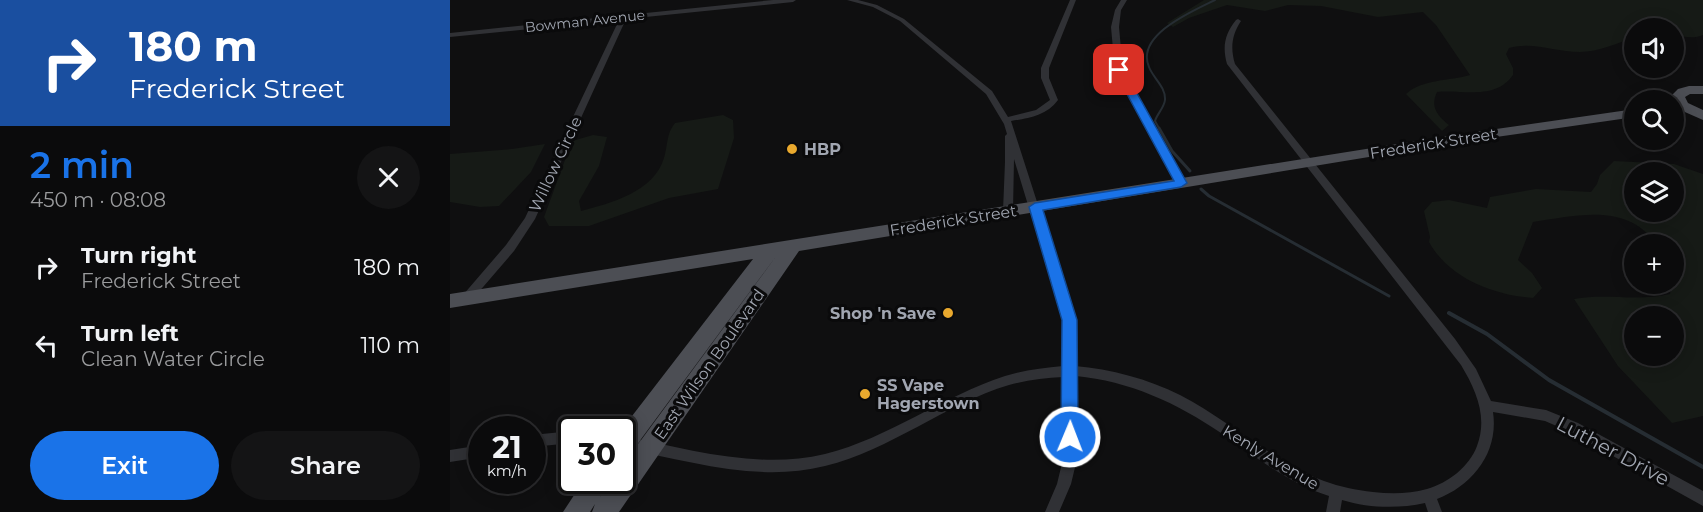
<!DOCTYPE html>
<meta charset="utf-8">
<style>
body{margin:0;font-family:Montserrat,sans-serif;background:#141415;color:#f1f3f6;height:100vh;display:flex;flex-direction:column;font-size:22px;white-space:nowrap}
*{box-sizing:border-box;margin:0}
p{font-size:20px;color:#9a9b9d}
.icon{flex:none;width:33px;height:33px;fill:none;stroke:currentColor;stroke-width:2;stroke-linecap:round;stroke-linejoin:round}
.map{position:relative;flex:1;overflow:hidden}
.details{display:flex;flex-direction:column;background:#0b0b0c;width:450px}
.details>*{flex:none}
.banner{background:#1a4fa0;color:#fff;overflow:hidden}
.controls{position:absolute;left:1174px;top:18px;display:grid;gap:12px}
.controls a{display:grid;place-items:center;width:60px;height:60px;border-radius:50%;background:#0b0b0c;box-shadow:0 3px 15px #0003,0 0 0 2px #2b2b2d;font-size:30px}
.speed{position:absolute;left:18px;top:416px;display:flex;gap:12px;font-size:30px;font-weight:700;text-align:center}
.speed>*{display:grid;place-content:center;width:78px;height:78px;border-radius:50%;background:#0b0b0c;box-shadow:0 3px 15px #0003,0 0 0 2px #2b2b2d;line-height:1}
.speed small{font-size:15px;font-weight:400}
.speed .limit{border:3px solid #111;border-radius:9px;background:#fff;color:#111}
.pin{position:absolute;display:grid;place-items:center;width:51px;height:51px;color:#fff;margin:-26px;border-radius:12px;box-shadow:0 3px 9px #0006}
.me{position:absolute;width:66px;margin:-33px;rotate:1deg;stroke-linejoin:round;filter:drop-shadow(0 0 4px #0008)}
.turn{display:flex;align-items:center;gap:21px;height:126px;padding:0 30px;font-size:27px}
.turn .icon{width:78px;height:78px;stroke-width:2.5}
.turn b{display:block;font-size:42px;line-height:51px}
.round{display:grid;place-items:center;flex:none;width:63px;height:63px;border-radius:32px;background:#141415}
.summary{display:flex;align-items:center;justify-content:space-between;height:102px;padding:0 30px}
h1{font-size:36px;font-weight:600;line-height:45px;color:#1a73e8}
.primary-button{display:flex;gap:12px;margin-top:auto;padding:12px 30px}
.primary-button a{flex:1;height:69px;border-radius:36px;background:#1a73e8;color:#fff;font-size:24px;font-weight:600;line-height:69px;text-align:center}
.primary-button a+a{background:#141415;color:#f1f3f6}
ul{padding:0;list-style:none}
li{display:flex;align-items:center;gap:18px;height:78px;padding:0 30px}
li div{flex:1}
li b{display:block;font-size:22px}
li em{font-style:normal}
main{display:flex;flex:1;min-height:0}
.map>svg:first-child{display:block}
</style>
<main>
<section class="details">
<div class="banner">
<div class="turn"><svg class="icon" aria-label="right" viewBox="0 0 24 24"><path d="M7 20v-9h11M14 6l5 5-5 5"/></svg><div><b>180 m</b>Frederick Street</div></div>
</div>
<div class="summary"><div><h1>2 min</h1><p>450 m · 08:08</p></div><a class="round"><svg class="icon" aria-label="close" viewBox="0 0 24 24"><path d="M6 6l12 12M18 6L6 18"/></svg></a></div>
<ul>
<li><svg class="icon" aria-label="right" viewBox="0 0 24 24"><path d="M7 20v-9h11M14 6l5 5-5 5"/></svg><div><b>Turn right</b><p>Frederick Street</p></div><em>180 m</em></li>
<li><svg class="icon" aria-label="left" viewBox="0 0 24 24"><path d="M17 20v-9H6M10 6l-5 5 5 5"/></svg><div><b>Turn left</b><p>Clean Water Circle</p></div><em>110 m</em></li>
</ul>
<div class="primary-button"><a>Exit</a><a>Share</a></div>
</section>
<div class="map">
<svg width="1253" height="512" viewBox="0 0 1253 512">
<rect width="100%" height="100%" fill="#0f0f10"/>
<g fill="#161a16" fill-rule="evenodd">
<path d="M 754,0 L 1253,0 L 1253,35 C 1244,39 1234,37 1224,35 L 1224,28 L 1185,28 L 1185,37 C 1167,43 1149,52 1130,52 C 1105,52 1083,41 1059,48 L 1056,54 L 1063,68 L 1063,75 C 1045,101 1012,89 987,92 C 980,107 987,115 999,125 L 992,131 L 956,94 C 972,79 1000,81 1020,75 L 986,25 L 973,12 L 928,17 L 871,6 L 838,5 L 815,11 L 777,5 L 739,18 L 723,27 L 717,23 Z"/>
<path d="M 273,115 L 283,120 L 284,138 L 268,189 L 219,198 L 139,226 L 99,226 L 94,217 L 122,141 L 143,135 L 157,137 L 149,166 L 129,201 L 131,211 C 161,203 204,192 214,158 C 218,145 216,134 225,123 Z"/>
<path d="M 95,144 L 81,172 L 49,206 L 30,207 L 0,202 L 0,154 L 62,149 Z"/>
<path d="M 1164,161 L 1224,164 L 1253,174 L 1253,416 L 1222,423 L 1168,366 L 1124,299 C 1156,293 1188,302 1220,294 L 1222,284 L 1224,284 L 1224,244 L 1206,244 C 1177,202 1126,216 1083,222 L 1068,260 L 1082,273 L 1092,288 L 1083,298 C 1043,295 999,278 979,242 L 980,237 L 974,211 L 982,202 L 999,200 L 1037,208 L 1040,197 L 1086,189 L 1141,192 L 1147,184 L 1150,175 ZM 1224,172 L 1224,212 L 1185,212 L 1185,172 ZM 1224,316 L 1224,356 L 1185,356 L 1185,316 Z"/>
</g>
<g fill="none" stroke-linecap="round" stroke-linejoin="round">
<path stroke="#262d33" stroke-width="2" d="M 710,130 L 705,121 C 707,114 714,108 715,100 C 716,87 703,78 699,67 C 685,35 743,11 765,0"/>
<g stroke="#262d33" stroke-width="3">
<path d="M 709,128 L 722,151 L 740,171"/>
<path d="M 751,189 L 759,196 L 939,296"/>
</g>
<path stroke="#262d33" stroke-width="4" d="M 999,313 L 1037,334 L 1099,380 L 1253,467"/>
<g fill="#303135" fill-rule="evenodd">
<path d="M 323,0 L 346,0 L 343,2 L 176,19 L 85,219 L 64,251 L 21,301 L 13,301 L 11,298 L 13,295 L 56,245 L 75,218 L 169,20 L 0,37 L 0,33 Z"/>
<path d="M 397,0 L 408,0 L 427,5 L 454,19 L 542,91 L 558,117 L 586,110 L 600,100 L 591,78 L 591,68 L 620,0 L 626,0 L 599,68 L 599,78 L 608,100 C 596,116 579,118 561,121 L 625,320 L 625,366 C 661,369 698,379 730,395 C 780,421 822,461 874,481 C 890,487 906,490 923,492 C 941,494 959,494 977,489 C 998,483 1019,467 1027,446 C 1038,417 1026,390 1011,365 L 777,64 C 772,46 775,34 786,20 L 788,19 L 791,21 C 782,35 780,47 785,64 L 1005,339 L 1026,369 L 1041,401 L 1096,410 L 1128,423 L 1253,491 L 1253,506 L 1118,431 L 1095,421 L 1043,412 C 1049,452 1023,485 987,499 L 992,512 L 978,512 L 975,503 C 948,509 918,508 892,500 L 890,512 L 876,512 L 879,496 C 839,484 805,456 771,433 C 727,403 679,381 626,376 L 627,459 L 621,484 L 609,512 L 595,512 L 607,484 L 613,459 L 613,377 C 595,378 577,380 559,385 C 495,404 441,450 375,466 C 308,483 239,461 172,448 L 172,436 C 239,449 307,470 375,454 C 439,438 493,396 555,376 C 574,370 593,368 613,366 L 613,320 L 564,159 L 563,211 L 558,214 L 553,211 L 555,162 L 555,136 L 557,134 L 554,124 L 536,94 L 450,21 L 423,7 Z"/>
<path d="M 671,0 L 677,0 L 671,10 L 669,27 L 673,71 L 736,183 L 734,185 L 731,186 L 726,183 L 665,71 L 661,27 L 665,10 Z"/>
<path d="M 122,431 L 122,443 L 82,447 L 82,435 Z"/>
<path d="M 32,445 L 32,457 L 0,462 L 0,450 Z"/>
</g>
<g fill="#4c4e54" fill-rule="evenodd">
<path d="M 1239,86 L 1253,86 L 1253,94 L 1240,94 L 1235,97 L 1238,103 L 1253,110 L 1253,120 L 1228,109 L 1224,100 L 1217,100 L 1228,89 Z"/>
<path d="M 1185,109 L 1185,117 L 1004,143 L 349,251 L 169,512 L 142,512 L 145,504 L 140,512 L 113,512 L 134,480 L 160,480 L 150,497 L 162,480 L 172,480 L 172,466 L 327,255 L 180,454 L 172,457 L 172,429 L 303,259 L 0,308 L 0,294 L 1004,135 Z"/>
</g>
</g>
<path fill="#1a73e8" stroke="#114b97" stroke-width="1.5" d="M 666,68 L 674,70 L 737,183 L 731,187 L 593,210 L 627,320 L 628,437 L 626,443 L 620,445 L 614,443 L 611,437 L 612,320 L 579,207 L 585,203 L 724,181 L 664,70 Z"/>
<g fill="#e9a92e" stroke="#0a0a0b" stroke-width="2">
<circle cx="342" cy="149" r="6"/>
<circle cx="498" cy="313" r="6"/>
<circle cx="415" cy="394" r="6"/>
</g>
<g text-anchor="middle" stroke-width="6" stroke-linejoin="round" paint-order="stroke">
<g font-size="14" fill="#a1a6b1" stroke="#0a0a0b">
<text transform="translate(135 21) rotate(-6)" y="5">Bowman Avenue</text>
</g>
<g font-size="16" fill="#a1a6b1" stroke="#0a0a0b">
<text transform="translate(983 143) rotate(-9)" y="6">Frederick Street</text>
<text transform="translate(105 164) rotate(-65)" y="6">Willow Circle</text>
<text transform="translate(503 220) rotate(-9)" y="6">Frederick Street</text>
<text transform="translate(259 364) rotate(-55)" y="6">East Wilson Boulevard</text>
<text transform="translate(821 457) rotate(31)" y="6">Kenly Avenue</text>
</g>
<g font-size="16" font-weight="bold" fill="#a1a6b1" stroke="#0a0a0b" text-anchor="start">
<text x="354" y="155">HBP</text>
<text x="486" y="319" text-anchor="end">Shop 'n Save</text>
<text x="427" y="391">SS Vape<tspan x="427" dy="18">Hagerstown</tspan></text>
</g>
<g font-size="20" fill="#a1a6b1" stroke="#0a0a0b">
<text transform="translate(1163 451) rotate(28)" y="7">Luther Drive</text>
</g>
</g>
</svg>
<div class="controls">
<a><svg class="icon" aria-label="sound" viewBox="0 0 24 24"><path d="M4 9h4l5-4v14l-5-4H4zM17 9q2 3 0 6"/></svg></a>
<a><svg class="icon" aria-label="search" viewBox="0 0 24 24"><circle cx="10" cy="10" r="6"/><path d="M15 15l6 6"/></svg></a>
<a><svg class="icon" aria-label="layers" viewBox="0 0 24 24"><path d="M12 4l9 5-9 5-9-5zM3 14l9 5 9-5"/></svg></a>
<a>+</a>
<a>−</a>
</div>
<div class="speed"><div>21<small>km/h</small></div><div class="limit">30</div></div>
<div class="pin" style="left:669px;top:70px;background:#d93025"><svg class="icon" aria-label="arrive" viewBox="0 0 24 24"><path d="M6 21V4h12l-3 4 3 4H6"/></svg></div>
<svg class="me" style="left:620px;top:437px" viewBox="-20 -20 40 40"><circle r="17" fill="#1a73e8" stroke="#fff" stroke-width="3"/><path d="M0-11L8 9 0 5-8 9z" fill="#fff"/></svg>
</div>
</main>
